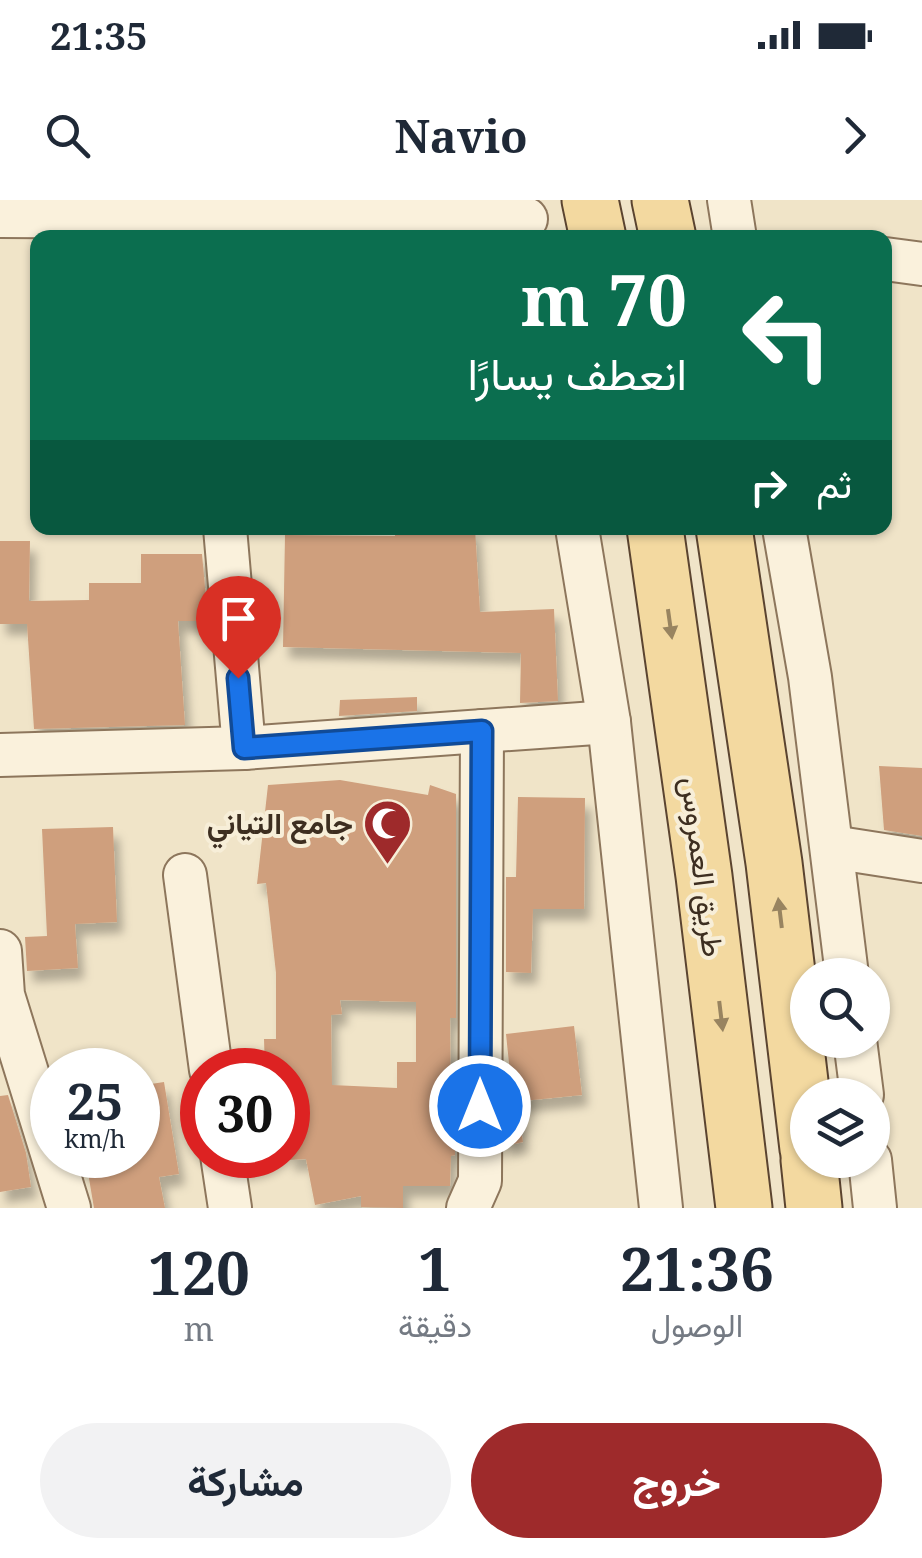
<!DOCTYPE html>
<html lang="ar">
<meta charset="utf-8">
<style>
body{margin:0;font-family:"Noto Serif",Vazirmatn,serif;background:#f2f2f3;color:#1f2937;direction:rtl;height:100vh;display:flex;flex-direction:column;font-size:38px;white-space:nowrap}
*{box-sizing:border-box;margin:0}
p{font-size:32px;color:#747a83}
.icon{flex:none;width:55px;height:55px;fill:none;stroke:currentColor;stroke-width:2;stroke-linecap:round;stroke-linejoin:round}
.map{position:relative;height:1008px;overflow:hidden;direction:ltr}
.side{display:flex;flex-direction:column;background:#fff;flex:1}
.side>*{flex:none}
.banner{position:absolute;left:30px;top:30px;width:862px;height:305px;border-radius:20px;box-shadow:0 2px 8px #0004;direction:rtl;background:#0b6e4f;color:#fff;overflow:hidden}
.buttons{position:absolute;left:790px;top:758px;display:grid;gap:20px}
.buttons a{display:grid;place-items:center;width:100px;height:100px;border-radius:50%;background:#fff;box-shadow:0 2px 8px #0004;font-size:50px}
.speed{position:absolute;left:30px;top:848px;display:flex;gap:20px;font-size:50px;font-weight:700;text-align:center}
.speed>*{display:grid;place-content:center;width:130px;height:130px;border-radius:50%;background:#fff;box-shadow:0 2px 8px #0004;line-height:1}
.speed small{font-size:25px;font-weight:400}
.speed .limit{border:15px solid #d22;background:#fff;color:#111}
.pin{position:absolute;display:grid;place-items:center;width:85px;height:85px;color:#fff;margin:-102px -42px;border-radius:50% 50% 50% 0;rotate:-45deg;box-shadow:0 0 10px #0007}
.pin .icon{rotate:45deg}
.me{position:absolute;width:110px;margin:-55px;rotate:0deg;stroke-linejoin:round;filter:drop-shadow(0 0 8px #0008)}
.turn{display:flex;align-items:center;gap:35px;height:210px;padding:0 40px;font-size:45px}
.turn .icon{width:130px;height:130px;stroke-width:2.5}
.turn b{display:block;font-size:70px;line-height:85px}
.then{display:flex;align-items:center;height:95px;padding:0 40px;background:#0003;gap:20px;font-size:38px}
.eta{display:flex;justify-content:space-evenly;align-items:center;height:170px;text-align:center}
.eta b{font-size:60px;font-weight:700;line-height:70px}
.cta{display:flex;gap:20px;margin-top:auto;padding:20px 40px}
.cta a{flex:1;height:115px;border-radius:60px;background:#9e2a2b;color:#fff;font-size:40px;font-weight:700;line-height:115px;text-align:center}
.cta a+a{background:#f2f2f3;color:#1f2937}
.status{display:flex;justify-content:space-between;align-items:center;height:70px;padding:0 50px;background:#fff;direction:ltr}
.status svg{height:28px;fill:currentColor}
header{display:flex;justify-content:space-between;align-items:center;height:130px;padding:0 40px;background:#fff;font-size:45px;font-weight:700}
.map>svg:first-child{display:block}
</style>
<div class="status"><b>21:35</b><svg viewBox="0 0 49 12"><path d="M0 12V9h3v3zM5 12V6h3v6zM10 12V3h3v9zM15 12V0h3v12zM26 1h20v11H26zM47 4h2v5h-2z"/></svg></div>
<header><svg class="icon" aria-label="forward" viewBox="0 0 24 24"><path d="M9 5l7 7-7 7"/></svg>Navio<svg class="icon" aria-label="search" viewBox="0 0 24 24"><circle cx="10" cy="10" r="6"/><path d="M15 15l6 6"/></svg></header>
<div class="map">
<svg width="922" height="1008" viewBox="0 0 922 1008">
<defs>
<filter id="shadow"><feDropShadow dx="6" dy="11" stdDeviation="5" flood-color="#0004"/></filter>
</defs>
<rect width="100%" height="100%" fill="#f0e4c8"/>
<g fill="#cf9f7d" fill-rule="evenodd" filter="url(#shadow)">
<path d="M 395,328 L 475,328 L 480,412 L 554,409 L 558,501 L 520,503 L 521,453 L 283,447 L 285,335 L 395,336 Z"/>
<path d="M 0,341 L 30,341 L 29,401 L 89,400 L 89,383 L 141,383 L 141,354 L 202,354 L 208,421 L 178,421 L 185,525 L 34,529 L 27,424 L 0,424 Z"/>
<path d="M 417,497 L 417,511 L 339,516 L 340,500 Z"/>
<path d="M 879,566 L 922,568 L 922,636 L 884,630 Z"/>
<path d="M 340,580 L 428,595 L 430,585 L 456,594 L 456,818 L 450,818 L 451,923 L 455,922 L 455,955 L 451,956 L 450,986 L 403,986 L 403,1008 L 361,1007 L 361,996 L 315,1005 L 306,959 L 288,960 L 288,870 L 265,870 L 264,839 L 276,839 L 276,773 L 266,683 L 257,684 L 268,585 ZM 340,800 L 416,802 L 416,862 L 397,862 L 397,888 L 332,885 L 331,815 L 342,814 Z"/>
<path d="M 518,597 L 585,598 L 584,709 L 533,709 L 531,773 L 506,772 L 506,677 L 516,677 Z"/>
<path d="M 113,627 L 117,722 L 75,724 L 78,768 L 27,771 L 25,737 L 47,736 L 42,629 Z"/>
<path d="M 574,826 L 582,895 L 513,902 L 506,834 Z"/>
<path d="M 164,882 L 179,974 L 159,977 L 165,1008 L 94,1008 L 85,955 L 138,955 L 138,886 Z"/>
<path d="M 8,895 L 26,953 L 31,987 L 0,992 L 0,896 Z"/>
<path d="M 518,912 L 523,942 L 505,946 L 505,914 Z"/>
</g>
<g fill="none" stroke-linecap="round" stroke-linejoin="round">
<defs>
<g id="minor">
<path d="M 729,0 L 735,38"/>
<path d="M 0,16 L 526,19"/>
<path d="M 885,59 L 922,64"/>
<path d="M 225,328 L 244,548"/>
<path d="M 577,328 L 609,522 L 661,1008"/>
<path d="M 784,328 L 810,477 L 847,775"/>
<path d="M 0,555 L 244,548 L 609,522"/>
<path d="M 832,647 L 922,661"/>
<path d="M 185,675 L 211,870"/>
<path d="M 0,751 L 3,795 L 69,1008"/>
<path d="M 855,840 L 862,895"/>
<path d="M 222,955 L 230,1008"/>
<path d="M 870,960 L 875,1008"/>
<path d="M 468,1008 L 480,981 L 482,531"/>
</g>
<g id="primary">
<path d="M 590,0 L 598,38"/>
<path d="M 660,0 L 668,38"/>
<path d="M 655,328 L 704,676 L 744,1008"/>
<path d="M 724,328 L 774,663 L 808,949"/>
<path d="M 809,960 L 814,1008"/>
</g>
</defs>
<use href="#minor" stroke="#8d765c" stroke-width="46"/>
<use href="#primary" stroke="#5b4430" stroke-width="59"/>
<use href="#minor" stroke="#faf1dc" stroke-width="42"/>
<use href="#primary" stroke="#f3d9a0" stroke-width="55"/>
</g>
<defs><path id="oneway-solid" d="M-6-.8H1V-3.2L6.5 0L1 3.2V.8H-6Z" transform="scale(2.5)"/></defs>
<g fill="#988460">
<use href="#oneway-solid" transform="translate(670 424) rotate(82)"/>
<use href="#oneway-solid" transform="translate(780 713) rotate(-97)"/>
<use href="#oneway-solid" transform="translate(721 816) rotate(83)"/>
</g>
<g fill="none" stroke-linecap="round" stroke-linejoin="round">
<defs>
<path id="route" d="M 238,478 L 244,548 L 482,531 L 480,906"/>
</defs>
<use href="#route" stroke="#114b97" stroke-width="25"/>
<use href="#route" stroke="#1a73e8" stroke-width="18"/>
</g>
<defs>
<symbol id="mosque-pin" viewBox="-11 -11 22 30"><path d="M0 17L-7.5 6A9.5 9.5 0 1 1 7.5 6Z" fill="#9e2a2b" stroke="#f7eed8"/><path d="M3.5-4.9A6 6 0 1 0 3.5 4.9A5 5 0 1 1 3.5-4.9Z" fill="#fff"/></symbol>
</defs>
<g fill-rule="evenodd">
<use href="#mosque-pin" x="360" y="596" width="55" height="75"/>
</g>
<g text-anchor="middle" stroke-width="8" stroke-linejoin="round" paint-order="stroke">
<g font-size="30" font-weight="bold" fill="#3d2e20" stroke="#f7eed8" text-anchor="end">
<text x="353" y="634">جامع التياني</text>
</g>
<g font-size="30" fill="#3d2e20" stroke="#f7eed8">
<text transform="translate(702 667) rotate(83)" y="10">طريق العمروس</text>
</g>
</g>
</svg>
<div class="buttons">
<a><svg class="icon" aria-label="search" viewBox="0 0 24 24"><circle cx="10" cy="10" r="6"/><path d="M15 15l6 6"/></svg></a>
<a><svg class="icon" aria-label="layers" viewBox="0 0 24 24"><path d="M12 4l9 5-9 5-9-5zM3 14l9 5 9-5"/></svg></a>
</div>
<div class="speed"><div>25<small>km/h</small></div><div class="limit">30</div></div>
<div class="pin" style="left:238px;top:478px;background:#d93025"><svg class="icon" aria-label="arrive" viewBox="0 0 24 24"><path d="M6 21V4h12l-3 4 3 4H6"/></svg></div>
<svg class="me" style="left:480px;top:906px" viewBox="-20 -20 40 40"><circle r="17" fill="#1a73e8" stroke="#fff" stroke-width="3"/><path d="M0-11L8 9 0 5-8 9z" fill="#fff"/></svg>
<div class="banner">
<div class="turn"><svg class="icon" aria-label="left" viewBox="0 0 24 24"><path d="M17 20v-9H6M10 6l-5 5 5 5"/></svg><div><b>70 m</b>انعطف يسارًا</div></div>
<div class="then">ثم<svg class="icon" aria-label="right" viewBox="0 0 24 24"><path d="M7 20v-9h11M14 6l5 5-5 5"/></svg></div>
</div>
</div>
<section class="side">
<div class="eta">
<div><b>21:36</b><p>الوصول</p></div>
<div><b>1</b><p>دقيقة</p></div>
<div><b>120</b><p>m</p></div>
</div>
<div class="cta"><a>خروج</a><a>مشاركة</a></div>
</section>
